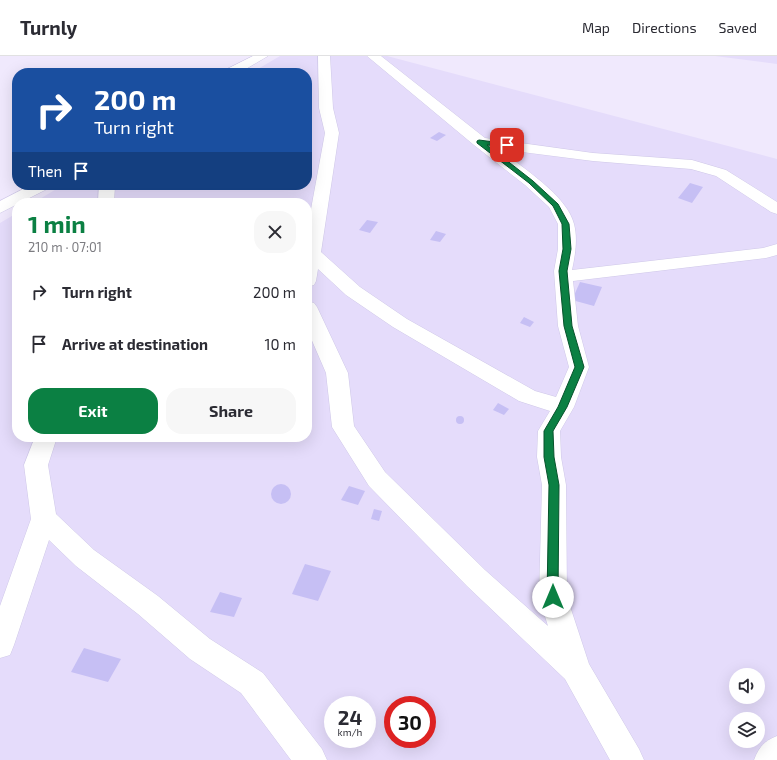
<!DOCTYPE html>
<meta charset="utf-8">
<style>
body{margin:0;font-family:"Exo 2",sans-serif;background:#f7f7f7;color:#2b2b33;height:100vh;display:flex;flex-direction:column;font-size:15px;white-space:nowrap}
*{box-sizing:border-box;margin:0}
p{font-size:13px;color:#7c7c81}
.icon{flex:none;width:22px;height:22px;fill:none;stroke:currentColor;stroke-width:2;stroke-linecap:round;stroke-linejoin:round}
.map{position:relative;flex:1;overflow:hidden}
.drawer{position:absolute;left:12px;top:142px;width:300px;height:244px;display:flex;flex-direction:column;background:#fff;border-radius:16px;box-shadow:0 4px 16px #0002}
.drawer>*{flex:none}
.guide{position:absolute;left:12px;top:12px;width:300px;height:122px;border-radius:16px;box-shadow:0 4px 16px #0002;background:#1a4fa0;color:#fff;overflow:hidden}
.fabs{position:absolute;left:729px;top:612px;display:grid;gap:8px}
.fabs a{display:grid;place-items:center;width:36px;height:36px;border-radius:50%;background:#fff;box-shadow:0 4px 16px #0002;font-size:20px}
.speed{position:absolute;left:324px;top:640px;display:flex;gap:8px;font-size:20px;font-weight:700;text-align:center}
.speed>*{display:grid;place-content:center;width:52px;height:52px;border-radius:50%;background:#fff;box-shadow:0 4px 16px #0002;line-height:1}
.speed small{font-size:10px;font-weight:400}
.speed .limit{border:6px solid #d22;background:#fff;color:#111}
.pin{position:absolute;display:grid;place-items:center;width:34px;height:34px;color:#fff;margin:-17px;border-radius:8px;box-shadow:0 2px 6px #0006}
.me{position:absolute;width:44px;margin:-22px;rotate:0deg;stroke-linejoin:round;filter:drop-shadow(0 0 3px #0008)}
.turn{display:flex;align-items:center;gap:14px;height:84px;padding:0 16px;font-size:18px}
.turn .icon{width:52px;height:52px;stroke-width:2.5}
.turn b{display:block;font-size:28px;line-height:34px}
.then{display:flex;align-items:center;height:38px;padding:0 16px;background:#0003;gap:8px;font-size:15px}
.round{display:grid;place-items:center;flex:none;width:42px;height:42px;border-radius:16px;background:#f7f7f7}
.summary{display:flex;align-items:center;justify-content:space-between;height:68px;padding:0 16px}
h1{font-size:24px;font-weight:700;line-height:30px;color:#0b8043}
.primary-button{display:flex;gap:8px;margin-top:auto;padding:8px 16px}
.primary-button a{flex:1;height:46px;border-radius:16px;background:#0b8043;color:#fff;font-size:16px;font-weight:700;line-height:46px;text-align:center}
.primary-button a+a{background:#f7f7f7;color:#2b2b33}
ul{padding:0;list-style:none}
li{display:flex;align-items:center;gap:12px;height:52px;padding:0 16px}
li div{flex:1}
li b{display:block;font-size:15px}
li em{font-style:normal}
header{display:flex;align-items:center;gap:24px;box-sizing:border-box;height:56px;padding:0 20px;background:#fff;border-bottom:1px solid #e1e1e2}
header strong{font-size:19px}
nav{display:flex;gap:22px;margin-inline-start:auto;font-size:14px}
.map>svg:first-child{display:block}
</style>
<header>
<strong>Turnly</strong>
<nav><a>Map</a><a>Directions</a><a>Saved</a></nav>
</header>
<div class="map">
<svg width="777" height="704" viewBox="0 0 777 704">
<rect width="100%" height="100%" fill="#f0e9fd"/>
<g fill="#e5dcfb" fill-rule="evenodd">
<path d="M 280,0 L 387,0 L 777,103 L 777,704 L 0,704 L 0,167 L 17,157 L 17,381 L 307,381 L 307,147 L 33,147 L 63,129 L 307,129 L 307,17 L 251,17 ZM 736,619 L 758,619 L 758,641 L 736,641 ZM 333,649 L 367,649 L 367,683 L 333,683 ZM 393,649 L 427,649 L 427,683 L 393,683 ZM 736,663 L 758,663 L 758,685 L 736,685 Z"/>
<path d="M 715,0 L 777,0 L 777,8 Z"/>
</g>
<g fill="#c6bff4">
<path d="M 439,76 L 446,79 L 437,85 L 430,82 Z"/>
<path d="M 690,127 L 703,131 L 692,147 L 678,142 Z"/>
<path d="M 367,164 L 378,166 L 370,177 L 359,174 Z"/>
<path d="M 436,175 L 446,178 L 440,186 L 430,184 Z"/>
<path d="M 580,226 L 602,231 L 594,250 L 572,244 Z"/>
<path d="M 524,261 L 534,266 L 530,271 L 520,267 Z"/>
<path d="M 498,347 L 509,353 L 504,359 L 493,354 Z"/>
<circle cx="460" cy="364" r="4"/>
<circle cx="281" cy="438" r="10"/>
<path d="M 349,430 L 365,435 L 358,449 L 341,444 Z"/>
<path d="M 374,453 L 382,455 L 379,465 L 371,463 Z"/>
<path d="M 305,508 L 331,515 L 318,545 L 292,538 Z"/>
<path d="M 220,536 L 242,542 L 234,561 L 210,556 Z"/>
<path d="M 84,592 L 121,603 L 108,626 L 71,616 Z"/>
</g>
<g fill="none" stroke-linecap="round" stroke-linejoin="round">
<defs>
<g id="street">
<path d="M 253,0 L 268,0 L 239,17 L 223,17 L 225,14 Z"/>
<path d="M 318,0 L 330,0 L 333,52 L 339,77 L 321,196 L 360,231 L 407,263 L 535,335 L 556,341 L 569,311 L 558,270 L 554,215 L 558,193 L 558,168 L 549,151 L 525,129 L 474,89 L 367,0 L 381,0 L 485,82 L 593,97 L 692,104 L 726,114 L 777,146 L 777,158 L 771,156 L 716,120 L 691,113 L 593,105 L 499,93 C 521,111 567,139 574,168 C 578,183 575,200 572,214 L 763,192 L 777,188 L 777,199 L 766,202 L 573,225 L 578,270 L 589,311 L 574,351 L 560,375 L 561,401 L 566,429 L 567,541 L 589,608 L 639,693 L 644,704 L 610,704 L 565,623 L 467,530 L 369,430 L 332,371 L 326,317 L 307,273 L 307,245 L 314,247 L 317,251 L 348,317 L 354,370 L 385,416 L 485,514 L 548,570 L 539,541 L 542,429 L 537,401 L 538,375 L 550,355 L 519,345 L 393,271 L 346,239 L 318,213 L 316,225 L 314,229 L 307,231 L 307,175 L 325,77 L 319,52 Z"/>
<path d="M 31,129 L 51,129 L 49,132 L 0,157 L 0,145 Z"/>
<path d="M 99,129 L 115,129 L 114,147 L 98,147 Z"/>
<path d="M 35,381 L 57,381 L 48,409 L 56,458 L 94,494 L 158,540 L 210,583 L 263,617 L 322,693 L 327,704 L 291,704 L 241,637 L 190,603 L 138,558 L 76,510 L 49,484 L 14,589 L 10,599 L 0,602 L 0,550 L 31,463 L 24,409 Z"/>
<path d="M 777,680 L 777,704 L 754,704 C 759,691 764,685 777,680 Z"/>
</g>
</defs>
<use href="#street" stroke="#cfc8e8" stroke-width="1"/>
<use href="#street" fill="#fff" fill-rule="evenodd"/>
</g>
<path fill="#0b8043" stroke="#07532c" d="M 479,84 L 509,88 L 510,89 L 507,91 L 487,89 L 533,125 L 558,148 L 569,168 L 571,193 L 567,215 L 572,270 L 584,311 L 567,351 L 553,375 L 554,401 L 559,429 L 558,541 L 557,545 L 553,546 L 549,545 L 547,541 L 549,429 L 544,401 L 544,375 L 558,351 L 575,311 L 564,270 L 559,215 L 563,193 L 562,168 L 553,150 L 529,127 L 477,87 L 477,85 Z"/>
</svg>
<div class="fabs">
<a><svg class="icon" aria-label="sound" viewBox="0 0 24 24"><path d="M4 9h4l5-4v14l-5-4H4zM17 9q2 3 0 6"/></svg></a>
<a><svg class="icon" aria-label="layers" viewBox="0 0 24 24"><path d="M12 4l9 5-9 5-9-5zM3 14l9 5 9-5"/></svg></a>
</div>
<div class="speed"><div>24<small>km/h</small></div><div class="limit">30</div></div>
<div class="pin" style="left:507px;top:89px;background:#d93025"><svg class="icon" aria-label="arrive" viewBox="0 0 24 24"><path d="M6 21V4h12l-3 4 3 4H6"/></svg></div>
<svg class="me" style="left:553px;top:541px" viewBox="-20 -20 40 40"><circle r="19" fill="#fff"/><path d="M0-13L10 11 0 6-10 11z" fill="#0b8043"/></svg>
<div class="guide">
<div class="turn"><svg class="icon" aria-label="right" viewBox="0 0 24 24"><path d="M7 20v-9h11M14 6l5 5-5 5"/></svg><div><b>200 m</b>Turn right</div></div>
<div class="then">Then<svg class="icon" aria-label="arrive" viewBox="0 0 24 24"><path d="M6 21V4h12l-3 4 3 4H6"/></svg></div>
</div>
<section class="drawer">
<div class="summary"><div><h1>1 min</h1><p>210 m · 07:01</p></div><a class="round"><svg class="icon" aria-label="close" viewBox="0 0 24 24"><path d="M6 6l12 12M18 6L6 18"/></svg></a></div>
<ul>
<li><svg class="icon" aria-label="right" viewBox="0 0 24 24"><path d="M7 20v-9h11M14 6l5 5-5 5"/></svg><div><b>Turn right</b></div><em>200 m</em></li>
<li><svg class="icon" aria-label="arrive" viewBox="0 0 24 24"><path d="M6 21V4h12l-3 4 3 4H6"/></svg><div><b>Arrive at destination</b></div><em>10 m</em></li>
</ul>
<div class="primary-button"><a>Exit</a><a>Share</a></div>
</section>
</div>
